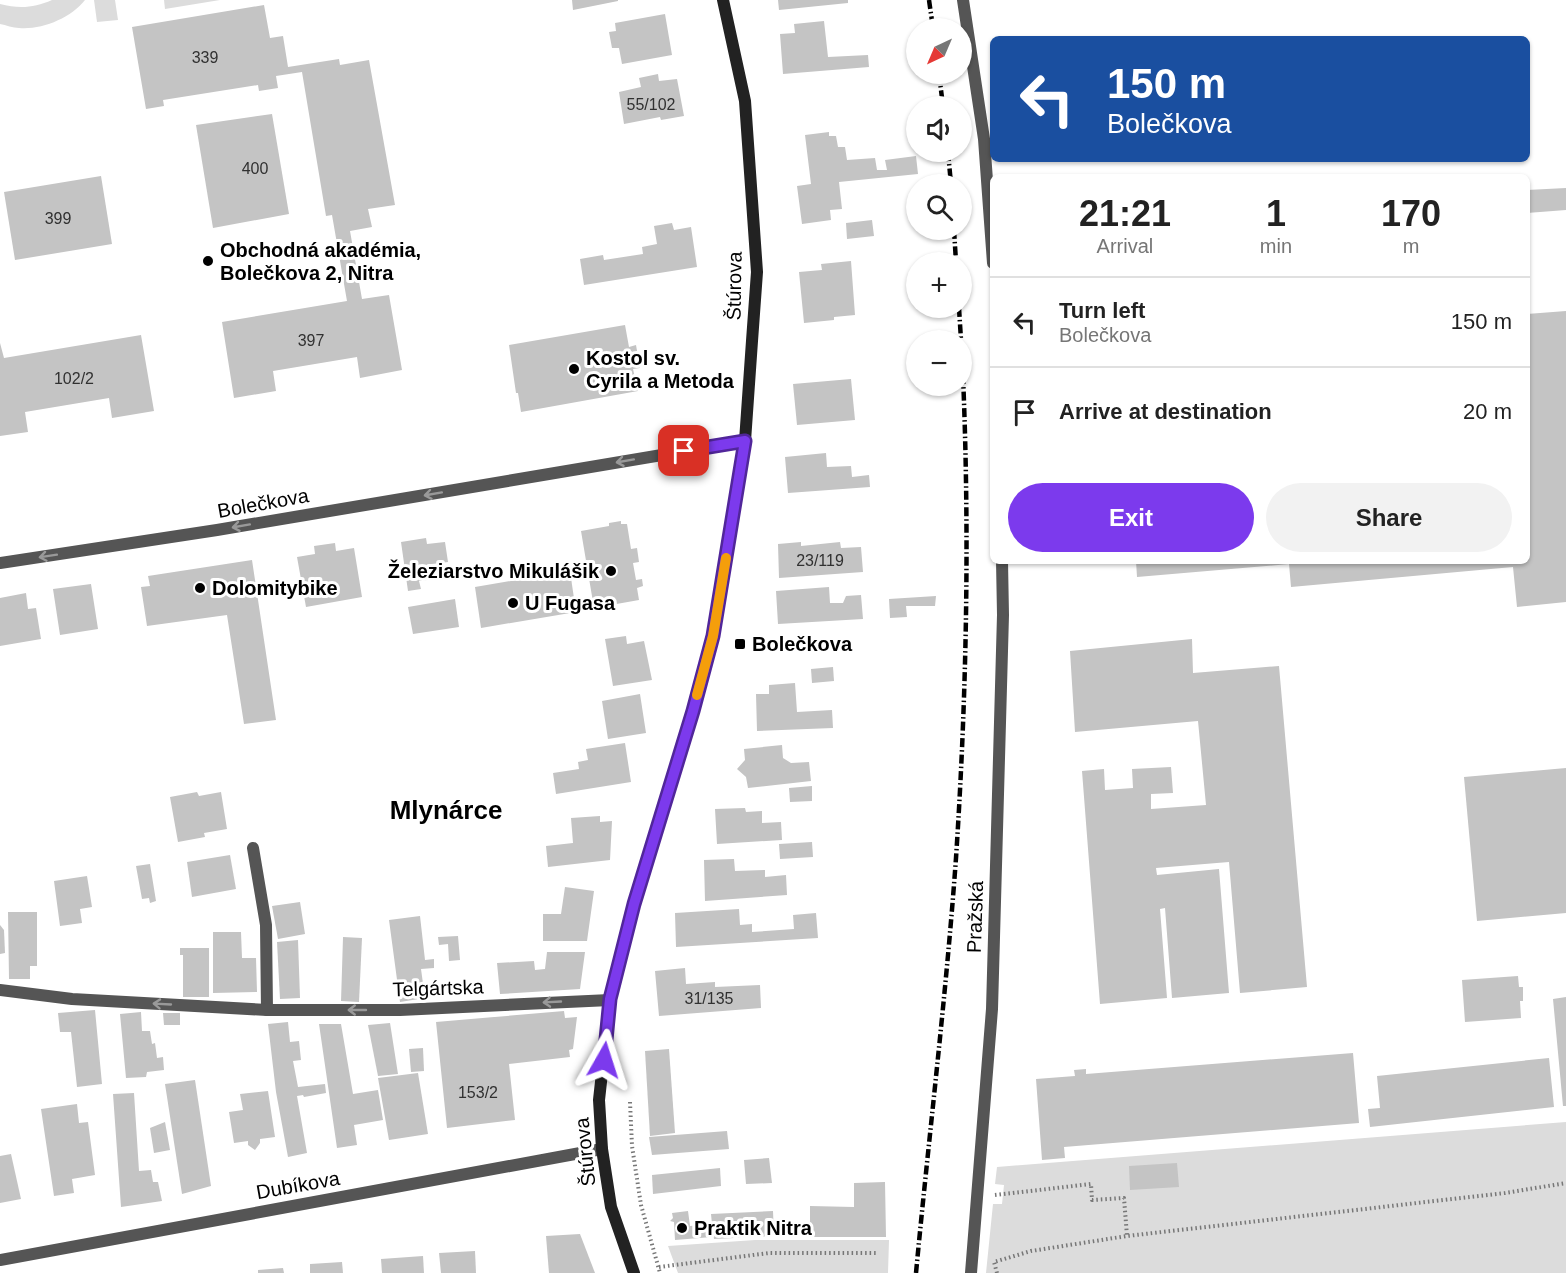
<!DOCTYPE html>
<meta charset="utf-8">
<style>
body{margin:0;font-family:Helvetica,sans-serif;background:#f2f2f2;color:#222;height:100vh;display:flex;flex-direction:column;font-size:22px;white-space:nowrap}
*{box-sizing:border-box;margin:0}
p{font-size:20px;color:#767676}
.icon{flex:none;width:33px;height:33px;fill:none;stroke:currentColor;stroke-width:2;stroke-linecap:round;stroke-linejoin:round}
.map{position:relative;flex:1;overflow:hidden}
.side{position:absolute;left:990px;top:174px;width:540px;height:390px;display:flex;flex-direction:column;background:#fff;border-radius:9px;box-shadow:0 2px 4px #0004}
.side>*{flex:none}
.guide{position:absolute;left:990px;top:36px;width:540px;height:126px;border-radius:9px;box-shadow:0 2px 4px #0004;background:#1a4fa0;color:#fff;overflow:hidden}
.needle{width:39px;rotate:224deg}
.tools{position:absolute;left:906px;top:18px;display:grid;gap:12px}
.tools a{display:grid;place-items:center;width:66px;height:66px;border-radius:50%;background:#fff;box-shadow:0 2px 4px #0004;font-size:30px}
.pin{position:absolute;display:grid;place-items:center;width:51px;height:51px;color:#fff;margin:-26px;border-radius:12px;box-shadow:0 3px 9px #0006}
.me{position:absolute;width:66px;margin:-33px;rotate:6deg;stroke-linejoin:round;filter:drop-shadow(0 0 4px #0008)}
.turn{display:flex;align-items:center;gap:21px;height:126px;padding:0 18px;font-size:27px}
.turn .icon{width:78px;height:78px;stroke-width:2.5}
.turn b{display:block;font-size:42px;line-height:51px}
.eta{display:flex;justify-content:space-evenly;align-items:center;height:102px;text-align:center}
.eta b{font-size:36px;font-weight:800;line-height:42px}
.cta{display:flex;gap:12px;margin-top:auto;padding:12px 18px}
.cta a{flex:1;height:69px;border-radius:36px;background:#7c3aed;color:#fff;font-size:24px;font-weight:800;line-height:69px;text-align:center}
.cta a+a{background:#f2f2f2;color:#222}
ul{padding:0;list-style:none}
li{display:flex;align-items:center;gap:18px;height:90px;padding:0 18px;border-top:2px solid #e0e0e0}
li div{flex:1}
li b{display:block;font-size:22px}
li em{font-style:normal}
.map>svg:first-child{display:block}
</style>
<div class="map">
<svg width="1566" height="1273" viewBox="0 0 1566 1273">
<rect width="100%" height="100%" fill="#fff"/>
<g fill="#dcdcdc">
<path d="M 52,0 L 85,0 C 71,18 42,30 19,28 C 13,28 6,25 0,24 L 0,4 C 19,9 34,8 52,0 Z"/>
<path d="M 94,0 L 115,0 L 118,20 L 97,22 Z"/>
<path d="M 164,0 L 220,0 L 165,9 Z"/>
<path d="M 1566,1122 L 1566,1273 L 986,1273 L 993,1204 L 1002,1204 L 1004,1185 L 995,1184 L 997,1167 Z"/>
<path d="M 755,1240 L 889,1240 L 888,1273 L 678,1273 L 668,1246 Z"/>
</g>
<g fill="#c4c4c4">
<path d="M 572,0 L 618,0 L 618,1 L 573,10 Z"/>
<path d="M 778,0 L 848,0 L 848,3 L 779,10 Z"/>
<path d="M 264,5 L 270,38 L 283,36 L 288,67 L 339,59 L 340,65 L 369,60 L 395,205 L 368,209 L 372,227 L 350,231 L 362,299 L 389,295 L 402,370 L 360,378 L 357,357 L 273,371 L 276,391 L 234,398 L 222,322 L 347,301 L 332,215 L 326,216 L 302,72 L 276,76 L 278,88 L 259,91 L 258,85 L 163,100 L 164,106 L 146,109 L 132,27 Z"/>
<path d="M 665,14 L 672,55 L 622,64 L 619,48 L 612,48 L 609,32 L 616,31 L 615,23 Z"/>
<path d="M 824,21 L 828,57 L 868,55 L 869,67 L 783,74 L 780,34 L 795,33 L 794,24 Z"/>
<path d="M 658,74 L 659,81 L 677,79 L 684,116 L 661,120 L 660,117 L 624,124 L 619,92 L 641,87 L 639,78 Z"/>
<path d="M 272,114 L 289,214 L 213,228 L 196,125 Z"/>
<path d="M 829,132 L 829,136 L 836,136 L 838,147 L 845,147 L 847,160 L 875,158 L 877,170 L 887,170 L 885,160 L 916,156 L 918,174 L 839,182 L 842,209 L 830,210 L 831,220 L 802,224 L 797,186 L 811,184 L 805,135 Z"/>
<path d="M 101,176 L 112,244 L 15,260 L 4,192 Z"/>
<path d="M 1566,188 L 1566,210 L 1527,213 L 1527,190 Z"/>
<path d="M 872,220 L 874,236 L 847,239 L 846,223 Z"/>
<path d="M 672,223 L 674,230 L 691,227 L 697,267 L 584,285 L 580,259 L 603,255 L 604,260 L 643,254 L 642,247 L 657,244 L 654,226 Z"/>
<path d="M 851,261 L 855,315 L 834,317 L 834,320 L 804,323 L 799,272 L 822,270 L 821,264 Z"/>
<path d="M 1566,311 L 1566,602 L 1517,607 L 1513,567 L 1291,587 L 1289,564 L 1137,577 L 1136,561 L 1527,561 L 1527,314 Z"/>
<path d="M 625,325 L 629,347 L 636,345 L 640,368 L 633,369 L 638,391 L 521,412 L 518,393 L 516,393 L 509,345 Z"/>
<path d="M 141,335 L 154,411 L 112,418 L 109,398 L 25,412 L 28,432 L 0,436 L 0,343 L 4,358 Z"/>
<path d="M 851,379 L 855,420 L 797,425 L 793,384 Z"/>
<path d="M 826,453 L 827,467 L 851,466 L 852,477 L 869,475 L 870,487 L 788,493 L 785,457 Z"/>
<path d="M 621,521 L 621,524 L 627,524 L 631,549 L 637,548 L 639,562 L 633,563 L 636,580 L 642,579 L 643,586 L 637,588 L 639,600 L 594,608 L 581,531 L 609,526 L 609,523 Z"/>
<path d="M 426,538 L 427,544 L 445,542 L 448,562 L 432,564 L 435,579 L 419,581 L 421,589 L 408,591 L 401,542 Z"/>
<path d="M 801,542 L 801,546 L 840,542 L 841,548 L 861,547 L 863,572 L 779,578 L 778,544 Z"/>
<path d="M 335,543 L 336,551 L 354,548 L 362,597 L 306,607 L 297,557 L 315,554 L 314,546 Z"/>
<path d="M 252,560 L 276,720 L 244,724 L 227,615 L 147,626 L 141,587 L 150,586 L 148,576 Z"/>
<path d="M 570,571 L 576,612 L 481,628 L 475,587 Z"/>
<path d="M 91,584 L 98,629 L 60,635 L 53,589 Z"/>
<path d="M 829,587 L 830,603 L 843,603 L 846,596 L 861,595 L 863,619 L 778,624 L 776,591 Z"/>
<path d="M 26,593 L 28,609 L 36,608 L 41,639 L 0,646 L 0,598 Z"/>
<path d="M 936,596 L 935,606 L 906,606 L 907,617 L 890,618 L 889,599 Z"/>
<path d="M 455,599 L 459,627 L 413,634 L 408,607 Z"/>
<path d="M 626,636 L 627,644 L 644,641 L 652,680 L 613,686 L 605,639 Z"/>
<path d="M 1192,639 L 1193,673 L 1279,666 L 1307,987 L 1240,993 L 1229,862 L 1156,868 L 1157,875 L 1219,869 L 1229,993 L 1172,998 L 1165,908 L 1160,909 L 1167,998 L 1100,1004 L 1082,771 L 1104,769 L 1105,790 L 1133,788 L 1132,769 L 1171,767 L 1173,793 L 1151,794 L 1151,809 L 1206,805 L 1198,721 L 1075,732 L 1070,651 Z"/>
<path d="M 833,667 L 834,681 L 812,683 L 811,669 Z"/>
<path d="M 795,683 L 797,712 L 832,710 L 833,728 L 757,731 L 756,694 L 769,694 L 769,685 Z"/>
<path d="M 640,694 L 646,733 L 608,739 L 602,701 Z"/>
<path d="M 625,743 L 631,782 L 556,794 L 553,773 L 579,769 L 578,762 L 588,760 L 586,749 Z"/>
<path d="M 782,745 L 783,758 L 791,763 L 809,762 L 811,781 L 748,788 L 746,777 L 737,769 L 745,760 L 744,749 Z"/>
<path d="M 1566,768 L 1566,913 L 1477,921 L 1464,777 Z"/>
<path d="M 812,786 L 812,801 L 790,802 L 789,788 Z"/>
<path d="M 197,792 L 199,796 L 221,792 L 227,829 L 204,833 L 205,837 L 178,842 L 170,797 Z"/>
<path d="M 745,808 L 746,812 L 762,811 L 762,823 L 781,822 L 782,840 L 717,844 L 715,809 Z"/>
<path d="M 600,816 L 600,822 L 612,821 L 610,860 L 548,867 L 546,846 L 573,843 L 571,818 Z"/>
<path d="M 812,842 L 813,857 L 780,859 L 779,844 Z"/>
<path d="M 230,855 L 236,889 L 192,897 L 187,862 Z"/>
<path d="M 734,859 L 735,871 L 765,870 L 765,877 L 786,875 L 787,895 L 705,901 L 704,860 Z"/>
<path d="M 150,864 L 156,901 L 150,903 L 149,898 L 142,899 L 136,866 Z"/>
<path d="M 87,876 L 92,907 L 80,909 L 82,923 L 60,926 L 54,881 Z"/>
<path d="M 565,887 L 594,891 L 587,941 L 543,941 L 543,914 L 561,914 Z"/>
<path d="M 300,902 L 305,934 L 278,939 L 272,906 Z"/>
<path d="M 739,909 L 740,925 L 752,924 L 752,932 L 794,929 L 793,915 L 816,913 L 818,938 L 676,947 L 675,913 Z"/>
<path d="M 8,912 L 37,912 L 37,966 L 30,966 L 30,979 L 9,979 Z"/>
<path d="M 420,916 L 425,960 L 434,959 L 434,968 L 421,969 L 425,998 L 400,1002 L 389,920 Z"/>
<path d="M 0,925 L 4,930 L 5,953 L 0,954 Z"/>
<path d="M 213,932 L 241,932 L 242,958 L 256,958 L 257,992 L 213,993 Z"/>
<path d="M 458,936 L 460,960 L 449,961 L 448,944 L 439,945 L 438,937 Z"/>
<path d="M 343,937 L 362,938 L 359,1002 L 341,1001 Z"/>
<path d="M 298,940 L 300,998 L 280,999 L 277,942 Z"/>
<path d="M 180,948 L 209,948 L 209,997 L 183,997 L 183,955 L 180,955 Z"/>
<path d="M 547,952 L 585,952 L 580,989 L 500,994 L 497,963 L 534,961 L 535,970 L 545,969 Z"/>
<path d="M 685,968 L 686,984 L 715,982 L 715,987 L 760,985 L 761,1008 L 659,1016 L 655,971 Z"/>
<path d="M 1518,976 L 1519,987 L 1523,987 L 1523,1001 L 1520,1001 L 1521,1018 L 1465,1022 L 1462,980 Z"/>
<path d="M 1566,997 L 1566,1106 L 1563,1106 L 1553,999 Z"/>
<path d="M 95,1010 L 102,1084 L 77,1087 L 71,1032 L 60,1032 L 58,1013 Z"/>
<path d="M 564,1011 L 565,1018 L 577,1017 L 573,1049 L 569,1050 L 570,1057 L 509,1064 L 515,1120 L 447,1128 L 436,1022 Z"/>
<path d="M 141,1012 L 142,1031 L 150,1031 L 152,1044 L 155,1043 L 157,1058 L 163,1057 L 164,1070 L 147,1072 L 146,1077 L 126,1078 L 120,1014 Z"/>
<path d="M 163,1013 L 180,1013 L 180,1025 L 164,1025 Z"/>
<path d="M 288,1022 L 290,1042 L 299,1041 L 301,1060 L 293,1061 L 298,1087 L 325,1084 L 326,1093 L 304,1097 L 303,1095 L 297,1096 L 307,1153 L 288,1157 L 276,1092 L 268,1024 Z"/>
<path d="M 390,1023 L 398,1074 L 378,1076 L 368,1025 Z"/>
<path d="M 319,1024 L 341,1024 L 353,1094 L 378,1090 L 383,1120 L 354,1125 L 357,1145 L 337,1148 Z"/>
<path d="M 423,1048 L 424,1071 L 411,1072 L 409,1049 Z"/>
<path d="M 669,1049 L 675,1133 L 650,1136 L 645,1051 Z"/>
<path d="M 1353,1053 L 1359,1123 L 1064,1147 L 1065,1158 L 1042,1160 L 1036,1079 L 1075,1076 L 1074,1070 L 1086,1069 L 1086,1074 Z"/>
<path d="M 1549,1058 L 1554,1107 L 1370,1127 L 1368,1109 L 1380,1108 L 1377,1076 Z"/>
<path d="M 418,1073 L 428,1134 L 389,1140 L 378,1078 Z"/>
<path d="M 195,1080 L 211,1186 L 182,1194 L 165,1084 Z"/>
<path d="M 268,1091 L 275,1137 L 260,1139 L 260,1143 L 255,1150 L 248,1145 L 248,1141 L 234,1143 L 229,1112 L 243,1110 L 240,1094 Z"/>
<path d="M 134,1093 L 139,1171 L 151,1170 L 153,1182 L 158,1182 L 162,1201 L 121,1207 L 113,1094 Z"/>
<path d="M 77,1104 L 79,1123 L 88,1122 L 95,1175 L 72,1179 L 74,1193 L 54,1196 L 41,1109 Z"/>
<path d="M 165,1122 L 170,1150 L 154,1153 L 150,1128 Z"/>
<path d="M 727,1131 L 729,1149 L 652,1155 L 649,1137 Z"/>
<path d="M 11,1154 L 21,1199 L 0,1203 L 0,1156 Z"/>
<path d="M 769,1158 L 772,1183 L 746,1184 L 744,1160 Z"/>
<path d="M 1177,1163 L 1179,1187 L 1130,1190 L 1129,1166 Z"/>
<path d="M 720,1168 L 721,1186 L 653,1194 L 652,1175 Z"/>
<path d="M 885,1182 L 886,1237 L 810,1237 L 810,1206 L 854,1207 L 854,1183 Z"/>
<path d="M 688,1211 L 690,1226 L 712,1224 L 711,1214 L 773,1211 L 774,1236 L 714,1239 L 712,1227 L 712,1237 L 675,1240 L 674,1222 L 670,1221 L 673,1218 L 672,1213 Z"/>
<path d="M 580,1234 L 595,1273 L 549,1273 L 546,1236 Z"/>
<path d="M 475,1251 L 476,1273 L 441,1273 L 439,1253 Z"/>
<path d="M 423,1256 L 424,1273 L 382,1273 L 381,1259 Z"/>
<path d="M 342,1262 L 343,1273 L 310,1273 L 310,1264 Z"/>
<path d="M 283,1268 L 284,1273 L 258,1273 L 258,1270 Z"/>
</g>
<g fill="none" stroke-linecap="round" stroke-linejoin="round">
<g stroke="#777" stroke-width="4" stroke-dasharray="1.5 3" stroke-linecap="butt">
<path d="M 630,1102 L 632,1146 L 641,1205 L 660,1273"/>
<path d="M 995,1195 L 1091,1184 L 1092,1200 L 1124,1198 L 1127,1236"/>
<path d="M 659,1267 L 769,1253 L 878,1253"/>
<path d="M 997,1273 L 994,1262 L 1031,1251 L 1127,1236 L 1505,1193 L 1566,1183"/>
</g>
<g stroke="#555" stroke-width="12">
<path d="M 963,0 L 984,139 L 993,263"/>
<path d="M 0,563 L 217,530 L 745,441"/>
<path d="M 253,848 L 266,925 L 267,1010"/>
<path d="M 0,990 L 72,999 L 267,1010 L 400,1010 L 610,1000"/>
<path d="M 0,1260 L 602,1149"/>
<path d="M 971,1273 L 992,1009 L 1003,615 L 1002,561"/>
</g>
<path stroke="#222" stroke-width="12" d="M 634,1273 L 611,1207 L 602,1149 L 599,1100 L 610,1000 L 634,904 L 693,711 L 713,636 L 745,441 L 752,341 L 757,272 L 745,101 L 723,0"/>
<g stroke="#000" stroke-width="4.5" stroke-dasharray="9 3 1.5 3" stroke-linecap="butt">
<path d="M 929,0 L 933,28"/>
<path d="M 939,74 L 943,106"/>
<path d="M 948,152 L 951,184"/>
<path d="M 954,230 L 956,262"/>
<path d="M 959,308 L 961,340"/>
<path d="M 916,1273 C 929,1135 946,997 956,858 C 967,690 970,522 962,354"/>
</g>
</g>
<defs><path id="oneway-shaft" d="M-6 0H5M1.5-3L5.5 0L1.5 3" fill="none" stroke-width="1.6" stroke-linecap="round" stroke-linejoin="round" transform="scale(1.5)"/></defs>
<g stroke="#999">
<use href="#oneway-shaft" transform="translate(625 461) rotate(170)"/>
<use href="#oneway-shaft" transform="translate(433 494) rotate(170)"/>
<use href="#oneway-shaft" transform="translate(241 526) rotate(170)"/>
<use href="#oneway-shaft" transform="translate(48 556) rotate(171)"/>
<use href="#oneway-shaft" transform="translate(552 1002) rotate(177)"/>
<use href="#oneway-shaft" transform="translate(162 1004) rotate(-177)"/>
<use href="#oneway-shaft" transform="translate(357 1010) rotate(180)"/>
</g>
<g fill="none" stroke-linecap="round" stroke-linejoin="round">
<defs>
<path id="route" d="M 604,1060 L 610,999 L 634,904 L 693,711 L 713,636 L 745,441 L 684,451"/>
</defs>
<use href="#route" stroke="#51269a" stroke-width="15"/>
<use href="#route" stroke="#7c3aed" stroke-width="10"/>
<path stroke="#f59e0b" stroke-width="10" d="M 697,695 L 713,636 L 726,558"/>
</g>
<g fill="#000" stroke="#fff" stroke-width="2">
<circle cx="208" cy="261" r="6"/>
<circle cx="574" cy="369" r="6"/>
<circle cx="611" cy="571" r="6"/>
<circle cx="200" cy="588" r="6"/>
<circle cx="513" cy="603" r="6"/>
<rect x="734" y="638" width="12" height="12" rx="3"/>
<circle cx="682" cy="1228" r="6"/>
</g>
<g text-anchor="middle" stroke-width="6" stroke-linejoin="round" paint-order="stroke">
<g font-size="16" fill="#313131">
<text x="205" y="63">339</text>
<text x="651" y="110">55/102</text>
<text x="255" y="174">400</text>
<text x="58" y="224">399</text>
<text x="311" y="346">397</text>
<text x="74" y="384">102/2</text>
<text x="820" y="566">23/119</text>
<text x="709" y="1004">31/135</text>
<text x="478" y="1098">153/2</text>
</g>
<g font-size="20" font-weight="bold" fill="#000" stroke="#fff" text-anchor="start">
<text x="220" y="257">Obchodná akadémia,<tspan x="220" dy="23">Bolečkova 2, Nitra</tspan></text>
<text x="586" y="365">Kostol sv.<tspan x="586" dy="23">Cyrila a Metoda</tspan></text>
<text x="599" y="578" text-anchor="end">Železiarstvo Mikulášik</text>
<text x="212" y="595">Dolomitybike</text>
<text x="525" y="610">U Fugasa</text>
<text x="752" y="651">Bolečkova</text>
<text x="694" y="1235">Praktik Nitra</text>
</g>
<g font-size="20" fill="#000" stroke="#fff">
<text transform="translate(734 286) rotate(-89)" y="7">Štúrova</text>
<text transform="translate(263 503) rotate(-10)" y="7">Bolečkova</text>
<text transform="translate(975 917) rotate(-88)" y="7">Pražská</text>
<text transform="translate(438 988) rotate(-2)" y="7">Telgártska</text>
<text transform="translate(585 1152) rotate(-96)" y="7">Štúrova</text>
<text transform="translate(298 1185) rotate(-10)" y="7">Dubíkova</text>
</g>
<g font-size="26" font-weight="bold" fill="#000" stroke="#fff">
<text x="446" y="819">Mlynárce</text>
</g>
</g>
</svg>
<div class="tools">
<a><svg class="needle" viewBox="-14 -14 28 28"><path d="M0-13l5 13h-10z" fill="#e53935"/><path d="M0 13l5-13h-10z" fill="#767676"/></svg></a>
<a><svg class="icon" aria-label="sound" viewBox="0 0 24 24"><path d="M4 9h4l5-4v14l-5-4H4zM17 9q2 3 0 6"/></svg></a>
<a><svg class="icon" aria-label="search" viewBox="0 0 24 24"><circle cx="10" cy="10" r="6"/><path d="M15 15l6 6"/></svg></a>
<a>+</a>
<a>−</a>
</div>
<div class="pin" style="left:684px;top:451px;background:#d93025"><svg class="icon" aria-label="arrive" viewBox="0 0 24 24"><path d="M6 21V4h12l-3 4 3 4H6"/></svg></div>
<svg class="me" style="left:604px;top:1060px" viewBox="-20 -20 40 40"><path d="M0-17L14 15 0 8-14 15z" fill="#7c3aed" stroke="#fff" stroke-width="4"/></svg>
<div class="guide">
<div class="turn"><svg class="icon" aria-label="left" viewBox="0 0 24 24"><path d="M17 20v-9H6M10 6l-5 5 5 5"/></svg><div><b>150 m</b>Bolečkova</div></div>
</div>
<section class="side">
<div class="eta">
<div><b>21:21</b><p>Arrival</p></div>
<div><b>1</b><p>min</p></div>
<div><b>170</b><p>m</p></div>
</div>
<ul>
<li><svg class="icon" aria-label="left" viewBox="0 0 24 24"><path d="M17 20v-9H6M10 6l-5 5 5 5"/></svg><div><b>Turn left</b><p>Bolečkova</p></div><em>150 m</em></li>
<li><svg class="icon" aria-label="arrive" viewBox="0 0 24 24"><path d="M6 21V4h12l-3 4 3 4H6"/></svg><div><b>Arrive at destination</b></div><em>20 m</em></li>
</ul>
<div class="cta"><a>Exit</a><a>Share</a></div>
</section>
</div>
